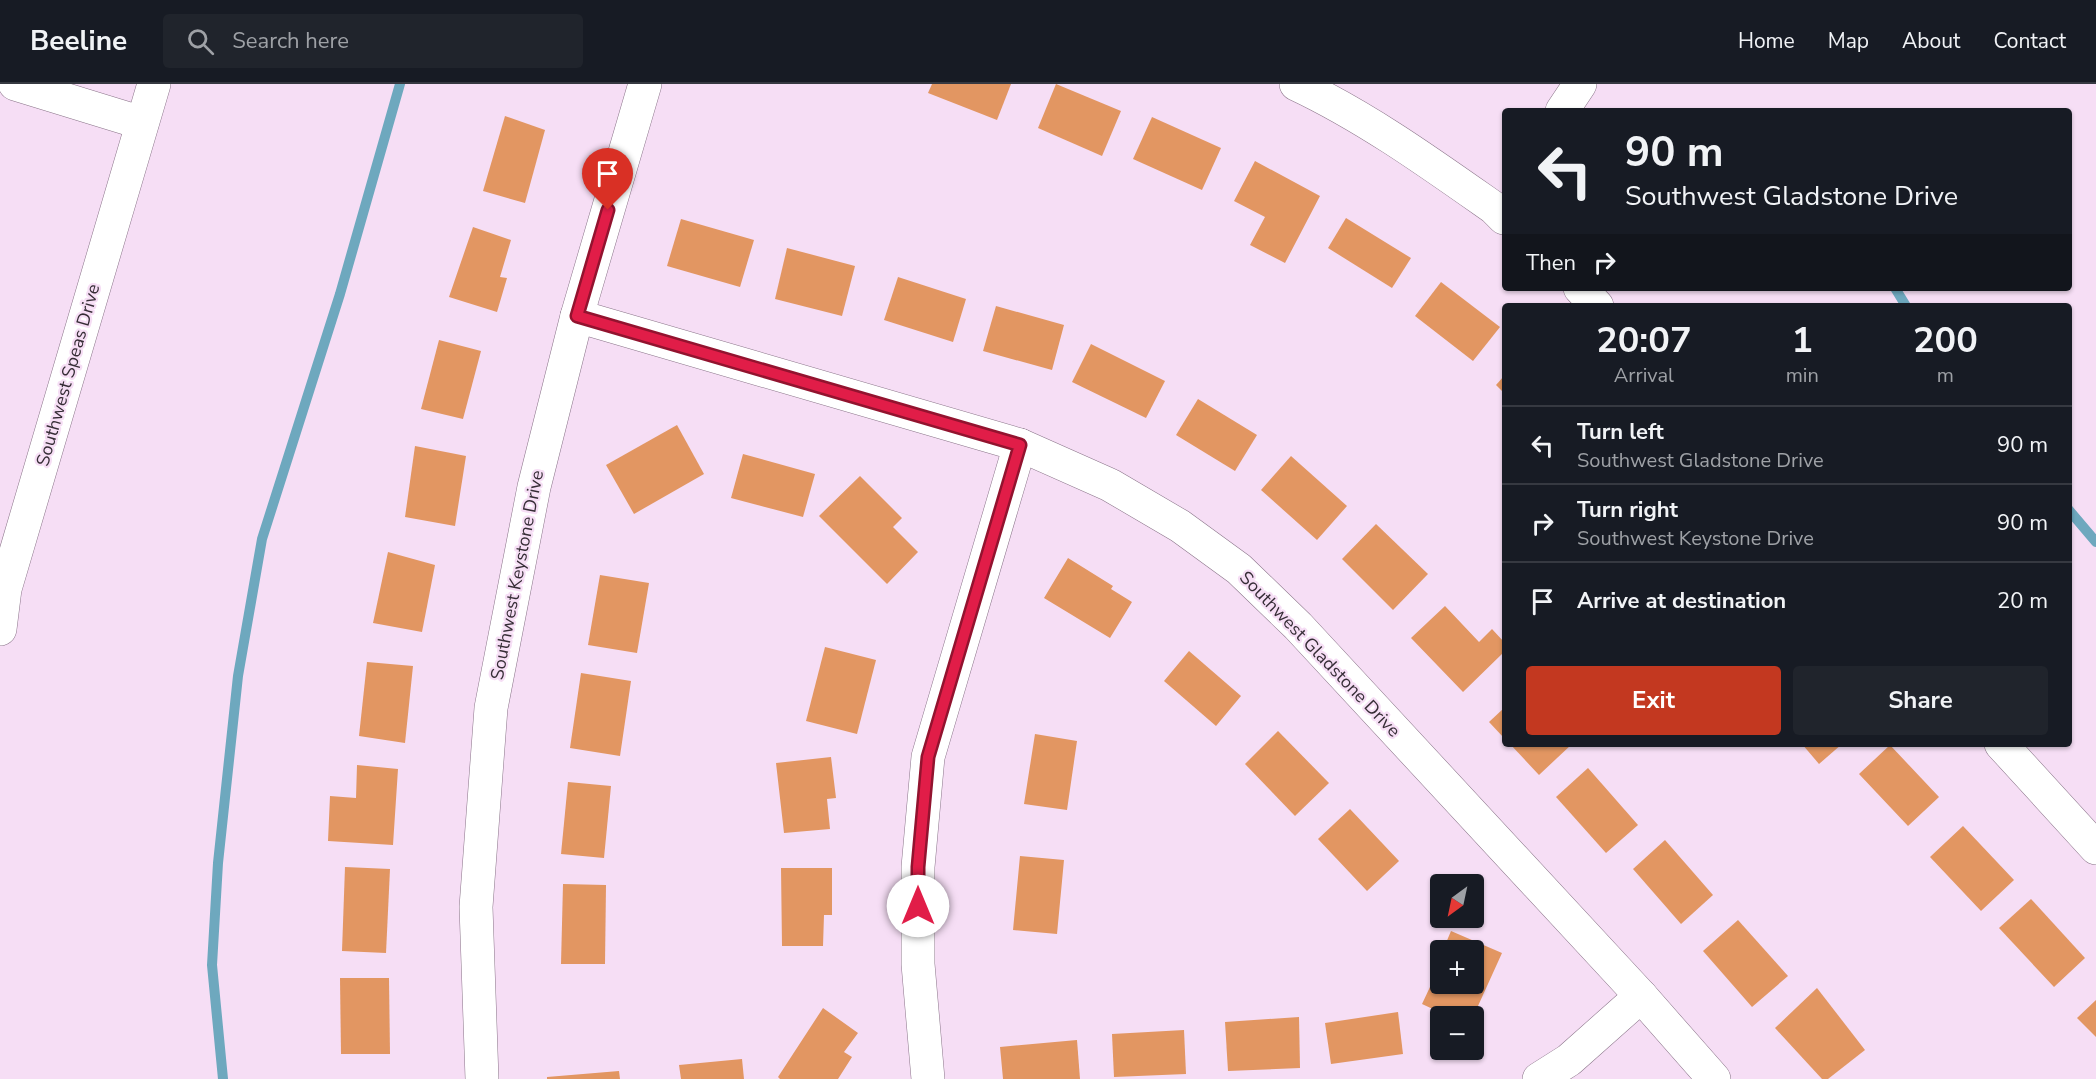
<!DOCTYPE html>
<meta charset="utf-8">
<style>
body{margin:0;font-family:"Nunito Sans",sans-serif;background:#20242c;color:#f1f3f6;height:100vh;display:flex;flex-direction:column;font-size:22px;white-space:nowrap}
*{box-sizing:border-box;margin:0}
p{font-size:20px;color:#9ea1a6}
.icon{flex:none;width:33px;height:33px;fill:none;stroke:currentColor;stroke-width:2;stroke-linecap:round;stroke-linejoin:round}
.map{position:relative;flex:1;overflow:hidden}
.drawer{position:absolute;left:1502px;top:219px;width:570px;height:444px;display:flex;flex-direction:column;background:#171b24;border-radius:6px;box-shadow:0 2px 4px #0004}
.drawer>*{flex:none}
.top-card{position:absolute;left:1502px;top:24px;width:570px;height:183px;border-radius:6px;box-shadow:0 2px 4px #0004;background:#171b24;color:#f1f3f6;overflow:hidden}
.needle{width:39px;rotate:213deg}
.tools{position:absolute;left:1430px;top:790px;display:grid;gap:12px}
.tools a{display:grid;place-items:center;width:54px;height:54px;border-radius:6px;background:#171b24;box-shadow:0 2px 4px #0004;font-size:30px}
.pin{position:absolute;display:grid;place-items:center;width:51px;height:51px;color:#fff;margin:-62px -26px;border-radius:50% 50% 50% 0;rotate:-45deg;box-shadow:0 0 6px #0007}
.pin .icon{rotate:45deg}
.me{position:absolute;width:66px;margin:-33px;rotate:0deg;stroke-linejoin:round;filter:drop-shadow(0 0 4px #0008)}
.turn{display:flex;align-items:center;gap:21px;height:126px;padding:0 24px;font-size:27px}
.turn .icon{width:78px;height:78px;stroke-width:2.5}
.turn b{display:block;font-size:42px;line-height:51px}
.then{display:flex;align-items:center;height:57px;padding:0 24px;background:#0003;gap:12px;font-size:22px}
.eta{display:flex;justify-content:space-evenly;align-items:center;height:102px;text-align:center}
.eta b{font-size:36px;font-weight:700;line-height:42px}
.cta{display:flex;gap:12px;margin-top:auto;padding:12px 24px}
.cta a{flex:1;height:69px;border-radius:6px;background:#c33820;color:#fff;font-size:24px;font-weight:700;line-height:69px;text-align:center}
.cta a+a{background:#20242c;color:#f1f3f6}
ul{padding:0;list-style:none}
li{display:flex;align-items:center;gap:18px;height:78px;padding:0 24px;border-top:2px solid #363941}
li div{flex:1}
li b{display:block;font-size:22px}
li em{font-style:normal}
header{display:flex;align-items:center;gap:36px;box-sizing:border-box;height:84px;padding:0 30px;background:#171b24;border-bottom:2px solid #363941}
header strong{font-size:28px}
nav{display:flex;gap:33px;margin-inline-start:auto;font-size:21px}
.search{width:420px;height:54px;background:#20242c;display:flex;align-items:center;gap:15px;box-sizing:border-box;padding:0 21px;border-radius:6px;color:#9ea1a6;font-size:22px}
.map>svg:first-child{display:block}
</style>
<header>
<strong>Beeline</strong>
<div class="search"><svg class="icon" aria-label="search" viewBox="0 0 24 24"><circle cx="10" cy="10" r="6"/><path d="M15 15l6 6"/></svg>Search here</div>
<nav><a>Home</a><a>Map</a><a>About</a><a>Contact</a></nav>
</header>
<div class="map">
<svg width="2096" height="995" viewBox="0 0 2096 995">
<rect width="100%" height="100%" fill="#f6def5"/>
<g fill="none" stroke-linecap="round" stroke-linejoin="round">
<g stroke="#6ea8be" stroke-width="10">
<path d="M 1895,204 L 1906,222"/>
<path d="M 2068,425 L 2096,458"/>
<path d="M 223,995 L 212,881 L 218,779 L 238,592 L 262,455 L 340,210 L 400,0"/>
</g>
</g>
<g fill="#e29662">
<path d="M 932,0 L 1011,0 L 997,36 L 928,9 Z"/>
<path d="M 1056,0 L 1121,27 L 1102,72 L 1038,44 Z"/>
<path d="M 505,32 L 545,46 L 525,119 L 483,107 Z"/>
<path d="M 1152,33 L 1221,64 L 1202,106 L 1133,75 Z"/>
<path d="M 1255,77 L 1320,112 L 1285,179 L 1250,161 L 1265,133 L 1234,117 Z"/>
<path d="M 1346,134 L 1411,174 L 1392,204 L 1328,164 Z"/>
<path d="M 681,135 L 754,156 L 740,203 L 667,182 Z"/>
<path d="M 473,143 L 511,156 L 500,193 L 507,194 L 497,228 L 449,213 Z"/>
<path d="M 787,164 L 855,182 L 842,232 L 775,215 Z"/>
<path d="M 898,193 L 966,215 L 953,258 L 884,236 Z"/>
<path d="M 1441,198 L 1500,243 L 1473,277 L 1415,232 Z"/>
<path d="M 996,222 L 1064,241 L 1052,286 L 983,267 Z"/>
<path d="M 439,256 L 481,267 L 463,335 L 421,325 Z"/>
<path d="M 1091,260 L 1165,297 L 1146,334 L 1072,298 Z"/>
<path d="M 1504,292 L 1504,309 L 1496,301 Z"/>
<path d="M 1198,315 L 1257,351 L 1235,387 L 1176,351 Z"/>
<path d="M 677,341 L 704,390 L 634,430 L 606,381 Z"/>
<path d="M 415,362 L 466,372 L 455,442 L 405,433 Z"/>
<path d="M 743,370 L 815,390 L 803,433 L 731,414 Z"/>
<path d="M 1291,372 L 1347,422 L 1317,456 L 1261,406 Z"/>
<path d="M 860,392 L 902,434 L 893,443 L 918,468 L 887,500 L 819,432 Z"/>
<path d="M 1376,440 L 1428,490 L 1393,526 L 1342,475 Z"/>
<path d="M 388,468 L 435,481 L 422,548 L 373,539 Z"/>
<path d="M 1068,474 L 1113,502 L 1111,505 L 1132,518 L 1110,554 L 1044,514 Z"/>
<path d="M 600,491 L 649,499 L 637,569 L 588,561 Z"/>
<path d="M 1445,522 L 1479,558 L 1492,545 L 1504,558 L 1504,568 L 1463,608 L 1411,554 Z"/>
<path d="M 825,563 L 876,576 L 857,650 L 806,637 Z"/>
<path d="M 1189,567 L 1241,612 L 1216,642 L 1164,597 Z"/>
<path d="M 367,578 L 413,582 L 405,659 L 359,652 Z"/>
<path d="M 581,589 L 631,597 L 620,672 L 570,664 Z"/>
<path d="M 1504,624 L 1504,654 L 1489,638 Z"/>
<path d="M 1278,647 L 1329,699 L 1295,732 L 1245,680 Z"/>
<path d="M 1035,650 L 1077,657 L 1067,726 L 1024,720 Z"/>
<path d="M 1510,660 L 1572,660 L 1539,691 Z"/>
<path d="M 1802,660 L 1842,660 L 1819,680 Z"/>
<path d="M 1890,661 L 1939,713 L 1908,742 L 1859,690 Z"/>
<path d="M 831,673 L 836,714 L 827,715 L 830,745 L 784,749 L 776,679 Z"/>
<path d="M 357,681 L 398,685 L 393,761 L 328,757 L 330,712 L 356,714 Z"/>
<path d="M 1588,684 L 1638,741 L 1606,769 L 1556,713 Z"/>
<path d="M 568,698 L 611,702 L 604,774 L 561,770 Z"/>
<path d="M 1350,725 L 1399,777 L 1367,807 L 1318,755 Z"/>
<path d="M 1963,742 L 2014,796 L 1981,827 L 1930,773 Z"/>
<path d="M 1665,756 L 1713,811 L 1681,840 L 1633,785 Z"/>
<path d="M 1020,772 L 1064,776 L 1057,850 L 1013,846 Z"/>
<path d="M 345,783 L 390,785 L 386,869 L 342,867 Z"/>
<path d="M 781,784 L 832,784 L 832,831 L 824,831 L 823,862 L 782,862 Z"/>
<path d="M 563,800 L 606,801 L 605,880 L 561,880 Z"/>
<path d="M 2031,815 L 2085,874 L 2054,903 L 1999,844 Z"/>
<path d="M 1738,836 L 1788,892 L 1752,923 L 1703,867 Z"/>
<path d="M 1451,847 L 1502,869 L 1473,933 L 1450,933 L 1422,920 L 1430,903 L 1442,908 L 1444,904 L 1439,902 L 1440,900 L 1473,900 L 1473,867 L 1443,866 Z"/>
<path d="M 340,894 L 389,894 L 390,970 L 341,970 Z"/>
<path d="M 1817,904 L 1865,966 L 1828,995 L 1822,995 L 1775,944 Z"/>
<path d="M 2096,916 L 2096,953 L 2077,934 Z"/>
<path d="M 823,924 L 858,949 L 844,968 L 852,973 L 838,995 L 780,995 L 778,993 Z"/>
<path d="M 1398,928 L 1403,970 L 1331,980 L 1325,939 Z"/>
<path d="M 1299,933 L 1300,984 L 1228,987 L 1225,938 Z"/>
<path d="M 1184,946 L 1186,990 L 1114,993 L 1112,950 Z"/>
<path d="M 1077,956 L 1080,995 L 1003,995 L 1000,963 Z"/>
<path d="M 742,975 L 744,995 L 681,995 L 679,981 Z"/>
<path d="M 619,987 L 620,995 L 547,995 L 547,993 Z"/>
</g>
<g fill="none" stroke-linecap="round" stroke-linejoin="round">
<defs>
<g id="street">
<path d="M 15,0 L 142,39"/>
<path d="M 1296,0 C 1366,33 1430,79 1494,124 L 1504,134"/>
<path d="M 1562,27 L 1580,0"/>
<path d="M 1580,204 L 1597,222"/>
<path d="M 577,232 L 1020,361 L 1110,401 L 1180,442 L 1239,485 L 1298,542 L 1641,912 L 1714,995"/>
<path d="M 0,545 L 5,505 L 154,0"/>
<path d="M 2001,660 L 2096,764"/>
<path d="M 482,995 L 476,823 L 491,624 L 534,403 L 577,232 L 645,0"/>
<path d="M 928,995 L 918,880 L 918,783 L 928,673 L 1020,361"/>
<path d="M 1539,995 L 1569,976 L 1641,912"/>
</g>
</defs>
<use href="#street" stroke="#8a7489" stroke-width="34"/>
<use href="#street" stroke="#fff" stroke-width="33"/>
</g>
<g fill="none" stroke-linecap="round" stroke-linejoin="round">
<defs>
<path id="route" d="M 608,126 L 577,232 L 1020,361 L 928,673 L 918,783 L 918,822"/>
</defs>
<use href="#route" stroke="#92132f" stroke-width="15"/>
<use href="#route" stroke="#e11d48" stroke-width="10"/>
</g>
<g text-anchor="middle" stroke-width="4.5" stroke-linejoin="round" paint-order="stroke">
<g font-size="18" fill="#362d36" stroke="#f6def5">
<text transform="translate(68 291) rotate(-74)" y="6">Southwest Speas Drive</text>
<text transform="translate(517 491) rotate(-79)" y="6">Southwest Keystone Drive</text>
<text transform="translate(1320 570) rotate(46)" y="6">Southwest Gladstone Drive</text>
</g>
</g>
</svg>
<div class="tools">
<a><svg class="needle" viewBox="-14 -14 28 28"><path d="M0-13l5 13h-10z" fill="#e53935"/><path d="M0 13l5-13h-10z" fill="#9ea1a6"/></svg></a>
<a>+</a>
<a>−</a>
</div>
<div class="pin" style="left:608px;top:126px;background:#d93025"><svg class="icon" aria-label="arrive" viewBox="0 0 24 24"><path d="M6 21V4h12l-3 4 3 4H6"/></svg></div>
<svg class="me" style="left:918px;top:822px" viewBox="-20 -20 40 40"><circle r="19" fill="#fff"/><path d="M0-13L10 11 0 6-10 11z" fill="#e11d48"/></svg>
<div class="top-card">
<div class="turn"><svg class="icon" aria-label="left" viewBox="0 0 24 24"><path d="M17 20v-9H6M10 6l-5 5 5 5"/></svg><div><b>90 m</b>Southwest Gladstone Drive</div></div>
<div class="then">Then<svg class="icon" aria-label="right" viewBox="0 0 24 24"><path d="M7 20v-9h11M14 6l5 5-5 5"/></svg></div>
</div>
<section class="drawer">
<div class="eta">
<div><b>20:07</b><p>Arrival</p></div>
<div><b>1</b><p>min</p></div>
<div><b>200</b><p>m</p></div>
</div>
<ul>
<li><svg class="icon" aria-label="left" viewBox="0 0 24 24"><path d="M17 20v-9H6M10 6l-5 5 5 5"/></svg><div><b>Turn left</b><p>Southwest Gladstone Drive</p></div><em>90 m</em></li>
<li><svg class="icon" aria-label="right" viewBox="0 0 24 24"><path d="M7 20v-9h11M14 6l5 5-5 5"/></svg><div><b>Turn right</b><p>Southwest Keystone Drive</p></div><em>90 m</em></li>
<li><svg class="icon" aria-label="arrive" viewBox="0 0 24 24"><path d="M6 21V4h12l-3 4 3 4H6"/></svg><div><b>Arrive at destination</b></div><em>20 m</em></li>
</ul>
<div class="cta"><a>Exit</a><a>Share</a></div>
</section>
</div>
